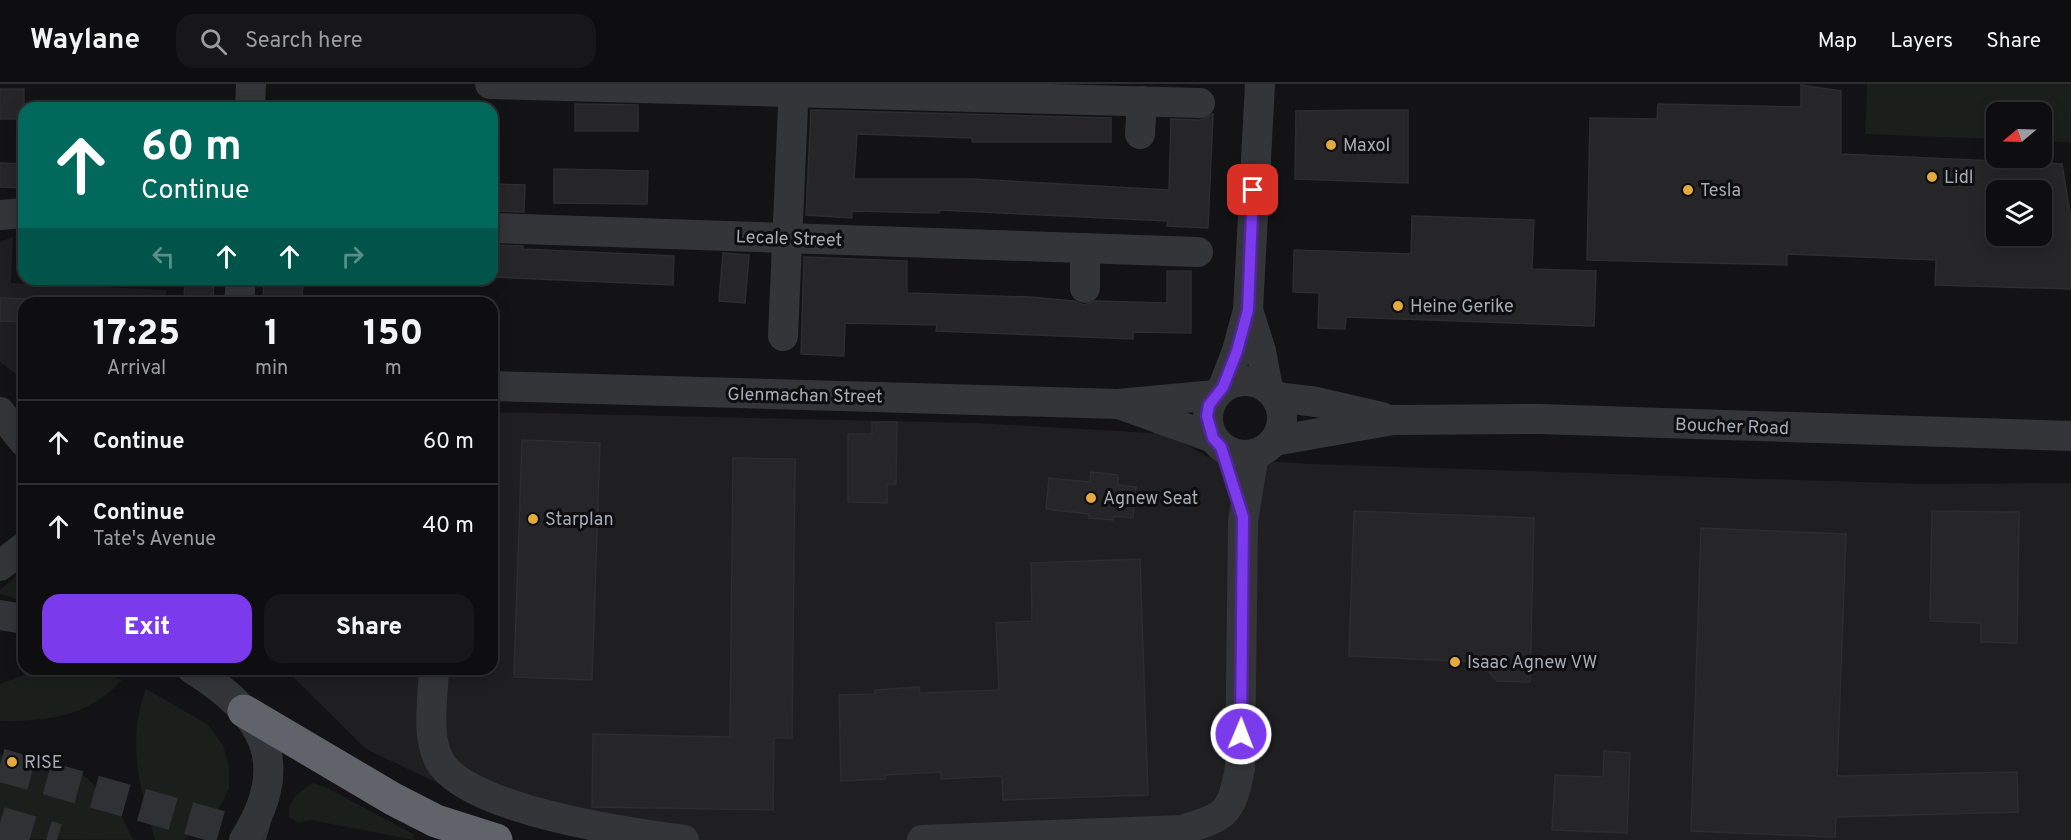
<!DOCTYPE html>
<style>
body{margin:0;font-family:Overpass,sans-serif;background:#171719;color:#f1f3f6;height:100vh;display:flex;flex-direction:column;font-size:22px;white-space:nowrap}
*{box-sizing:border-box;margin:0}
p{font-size:20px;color:#9b9c9f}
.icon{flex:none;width:33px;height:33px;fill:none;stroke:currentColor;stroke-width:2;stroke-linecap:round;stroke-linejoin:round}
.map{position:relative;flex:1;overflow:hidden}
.panel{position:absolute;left:18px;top:213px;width:480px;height:378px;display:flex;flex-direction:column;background:#0e0e10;border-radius:18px;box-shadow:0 3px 15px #0003,0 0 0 2px #2e2e30}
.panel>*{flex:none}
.banner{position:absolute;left:18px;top:18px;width:480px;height:183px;border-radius:18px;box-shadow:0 3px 15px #0003,0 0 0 2px #2e2e30;background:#00695c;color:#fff;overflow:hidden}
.needle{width:39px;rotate:251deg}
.controls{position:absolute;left:1986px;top:18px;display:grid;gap:12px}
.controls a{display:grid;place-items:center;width:66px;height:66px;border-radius:12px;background:#0e0e10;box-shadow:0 3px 15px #0003,0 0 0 2px #2e2e30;font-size:30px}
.pin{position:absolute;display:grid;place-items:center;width:51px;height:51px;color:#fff;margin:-26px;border-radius:12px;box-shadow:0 3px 9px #0006}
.me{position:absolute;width:66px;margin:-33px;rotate:1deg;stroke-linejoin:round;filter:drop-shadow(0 0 4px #0008)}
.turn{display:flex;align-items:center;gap:21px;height:126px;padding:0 24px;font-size:27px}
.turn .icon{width:78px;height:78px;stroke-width:2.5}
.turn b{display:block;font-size:42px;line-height:51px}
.lanes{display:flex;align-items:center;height:57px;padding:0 24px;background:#0003;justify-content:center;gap:30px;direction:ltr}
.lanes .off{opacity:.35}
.eta{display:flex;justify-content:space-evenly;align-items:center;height:102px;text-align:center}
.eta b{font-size:36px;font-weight:800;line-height:42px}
.button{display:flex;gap:12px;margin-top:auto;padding:12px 24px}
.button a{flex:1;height:69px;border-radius:18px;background:#7c3aed;color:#fff;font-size:24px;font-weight:800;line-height:69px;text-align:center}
.button a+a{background:#171719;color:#f1f3f6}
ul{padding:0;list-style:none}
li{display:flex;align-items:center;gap:18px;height:84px;padding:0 24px;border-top:2px solid #2e2e30}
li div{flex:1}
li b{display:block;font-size:22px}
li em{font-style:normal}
header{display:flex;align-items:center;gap:36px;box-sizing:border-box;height:84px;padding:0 30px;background:#0e0e10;border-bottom:2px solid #2e2e30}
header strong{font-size:28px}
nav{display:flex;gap:33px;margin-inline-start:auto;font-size:21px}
.search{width:420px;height:54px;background:#171719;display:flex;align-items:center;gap:15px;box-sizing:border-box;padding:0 21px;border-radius:18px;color:#9b9c9f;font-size:22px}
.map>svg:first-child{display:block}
</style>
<header>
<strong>Waylane</strong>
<div class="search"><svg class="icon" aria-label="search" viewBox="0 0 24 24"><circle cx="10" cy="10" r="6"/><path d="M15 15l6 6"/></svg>Search here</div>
<nav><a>Map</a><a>Layers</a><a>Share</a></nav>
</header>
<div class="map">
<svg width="2071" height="756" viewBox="0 0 2071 756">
<rect width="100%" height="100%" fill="#131315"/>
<g fill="#1f1f22">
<path d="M 13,153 L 11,199 L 166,206 L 166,219 L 24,219 L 24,296 L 0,278 L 0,158 Z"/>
<path d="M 492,328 L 976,339 L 1168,350 L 1208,373 L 1309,380 L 1921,400 L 2071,399 L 2071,756 L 622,756 L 509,733 L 366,665 L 285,585 L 492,585 Z"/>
</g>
<g fill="#1a1f1b">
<path d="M 1867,0 L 2071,0 L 2071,58 L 2042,57 L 2042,28 L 1996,28 L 1996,55 L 1865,50 Z"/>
<path d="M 24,485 L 24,517 L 0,510 L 0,506 Z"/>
<path d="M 39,585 L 86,585 L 122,596 C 87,633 49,637 0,637 L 0,600 Z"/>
<path d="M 146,605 L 207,640 L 223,661 L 229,683 L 229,704 L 217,729 L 184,756 L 155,756 C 140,705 126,656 146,605 Z"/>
<path d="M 0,671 L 68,683 L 87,694 L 122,733 L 133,756 L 0,755 Z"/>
<path d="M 313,699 L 325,703 L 413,750 L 414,756 L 311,736 L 298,739 L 289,733 C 287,716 299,708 313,699 Z"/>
</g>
<g fill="#262629" stroke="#2d2d31" stroke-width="1.5" fill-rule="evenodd">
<path d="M 1801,1 L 1841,7 L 1841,70 L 2062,80 L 2071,135 L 2071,205 L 1935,201 L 1936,176 L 1787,170 L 1787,181 L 1587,176 L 1590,34 L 1657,35 L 1658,20 L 1801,23 ZM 1996,106 L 2042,106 L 2042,152 L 1996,152 Z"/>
<rect x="0" y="5" width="24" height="30"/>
<path d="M 575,20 L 638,21 L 638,47 L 575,47 Z"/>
<path d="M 811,26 L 1111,34 L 1111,58 L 972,58 L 972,54 L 857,50 L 854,95 L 971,95 L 1169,106 L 1171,35 L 1200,36 L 1213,30 L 1208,144 L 1167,142 L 1168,137 L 939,126 L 939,129 L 852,127 L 852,134 L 806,131 Z"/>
<path d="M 1365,26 L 1408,26 L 1408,99 L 1295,95 L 1296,27 Z"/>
<path d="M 0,79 L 24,80 L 24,104 L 0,103 Z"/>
<path d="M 554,85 L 648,87 L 647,120 L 554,119 Z"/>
<path d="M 492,100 L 525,101 L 524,128 L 492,127 Z"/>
<path d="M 1412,132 L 1534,136 L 1532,185 L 1596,187 L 1594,242 L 1346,233 L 1345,245 L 1318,244 L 1319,209 L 1293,208 L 1294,166 L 1411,170 Z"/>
<path d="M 492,161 L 523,162 L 523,165 L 674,172 L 673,201 L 492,193 Z"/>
<path d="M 723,169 L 749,171 L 745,219 L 719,217 Z"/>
<path d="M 804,173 L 907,177 L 907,209 L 1029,213 L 1074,217 L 1084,221 L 1095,217 L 1167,219 L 1167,187 L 1191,187 L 1191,249 L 1133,248 L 1133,255 L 936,247 L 937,241 L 845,239 L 844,272 L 801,270 Z"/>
<path d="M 185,195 L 214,195 L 213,219 L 184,219 Z"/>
<path d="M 264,195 L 303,195 L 302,217 L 263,219 Z"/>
<path d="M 0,214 L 24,215 L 24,238 L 0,237 Z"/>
<path d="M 872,338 L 897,338 L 896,400 L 887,400 L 887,419 L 848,418 L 848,350 L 872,350 Z"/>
<path d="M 522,356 L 600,359 L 592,596 L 514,593 Z"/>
<path d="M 733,374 L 795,375 L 792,654 L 774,654 L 773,726 L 592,723 L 593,650 L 730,653 Z"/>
<path d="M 1091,388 L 1118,391 L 1118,401 L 1136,403 L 1133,434 L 1114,432 L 1113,436 L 1089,434 L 1089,430 L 1046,425 L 1049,394 L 1090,398 Z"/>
<path d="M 1354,427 L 1534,434 L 1530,598 L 1497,597 L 1480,578 L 1349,572 Z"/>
<path d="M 1932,427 L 2019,428 L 2017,559 L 1981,558 L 1981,539 L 1930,537 Z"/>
<path d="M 1701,444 L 1846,450 L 1837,692 L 2017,688 L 2018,728 L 1836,733 L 1835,753 L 1691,747 Z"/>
<path d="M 1140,475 L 1148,711 L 1003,716 L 1002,692 L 941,695 L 941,688 L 885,691 L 885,695 L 841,697 L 839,611 L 875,610 L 875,606 L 919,603 L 920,609 L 999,606 L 996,539 L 1032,537 L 1031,479 Z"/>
<path d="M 1604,667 L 1630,669 L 1627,749 L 1552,746 L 1555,691 L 1603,693 Z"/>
</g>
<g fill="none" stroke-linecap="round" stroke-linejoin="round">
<g stroke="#303135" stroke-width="33" stroke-dasharray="33 16" stroke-linecap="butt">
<path d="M 0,681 L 266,756"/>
<path d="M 0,739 L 57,756"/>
</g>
<g stroke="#343539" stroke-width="30">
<path d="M 490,0 L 1200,19"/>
<path d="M 250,24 L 251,0"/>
<path d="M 1140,50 L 1142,17"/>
<path d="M 0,131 L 24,129"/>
<path d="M 492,144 L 1198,168"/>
<path d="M 1085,204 L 1085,164"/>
<path d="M 239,219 L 241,195"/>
<path d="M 1248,226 L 1261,267 L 1268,304"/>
<path d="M 783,252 L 794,0"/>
<circle cx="1245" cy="334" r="37"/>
<path d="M 492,302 L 1118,320 L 1215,311"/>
<path d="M 1223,303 L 1237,267 L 1248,226 L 1260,0"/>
<path d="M 1276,313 L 1317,318 L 1382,333"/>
<path d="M 1124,322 L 1213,354"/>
<path d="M 0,328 L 24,358"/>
<path d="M 1274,357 L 1393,336 L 1540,335 L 2071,352"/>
<path d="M 0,482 L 24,463"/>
<path d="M 0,531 L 24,535"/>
<path d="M 192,585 C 263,629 294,678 244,756"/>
<path d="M 434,585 C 433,613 426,651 439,676 C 465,726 630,749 684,756"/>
<path d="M 922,756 L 1182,746 C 1227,732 1231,730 1240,684 L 1243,437 L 1254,370"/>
</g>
<path stroke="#61636a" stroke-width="33" d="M 244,627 L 393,715 L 436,737 L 496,756"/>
</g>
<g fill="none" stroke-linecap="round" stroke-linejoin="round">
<defs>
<path id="route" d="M 1241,650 L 1243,433 L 1221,363 L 1213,354 L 1207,332 L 1209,321 L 1223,303 L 1237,267 L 1248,226 L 1253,106"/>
</defs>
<use href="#route" stroke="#51269a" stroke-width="15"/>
<use href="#route" stroke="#7c3aed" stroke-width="10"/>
</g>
<g fill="#e3ab3d" stroke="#0e0e10" stroke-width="2">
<circle cx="1331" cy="61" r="6"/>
<circle cx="1932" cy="93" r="6"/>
<circle cx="1688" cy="106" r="6"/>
<circle cx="1398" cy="222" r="6"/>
<circle cx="1091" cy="414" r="6"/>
<circle cx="533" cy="435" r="6"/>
<circle cx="1455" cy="578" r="6"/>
<circle cx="12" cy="678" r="6"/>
</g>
<g text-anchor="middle" stroke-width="6" stroke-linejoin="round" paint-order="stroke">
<g font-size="18" fill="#a6aab4" stroke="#0e0e10" text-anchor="start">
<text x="1343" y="67">Maxol</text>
<text x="1944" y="99">Lidl</text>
<text x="1700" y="112">Tesla</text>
<text x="1410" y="228">Heine Gerike</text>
<text x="1103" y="420">Agnew Seat</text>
<text x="545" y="441">Starplan</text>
<text x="1467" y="584">Isaac Agnew VW</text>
<text x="24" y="684">RISE</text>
</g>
<g font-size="18" fill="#a6aab4" stroke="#0e0e10">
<text transform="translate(789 154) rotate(2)" y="6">Lecale Street</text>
<text transform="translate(805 311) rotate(1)" y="6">Glenmachan Street</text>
<text transform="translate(1732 342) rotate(2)" y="6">Boucher Road</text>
</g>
</g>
</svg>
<div class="controls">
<a><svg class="needle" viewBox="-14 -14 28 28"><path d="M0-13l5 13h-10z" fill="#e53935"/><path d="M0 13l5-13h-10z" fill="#9b9c9f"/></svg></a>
<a><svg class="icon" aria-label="layers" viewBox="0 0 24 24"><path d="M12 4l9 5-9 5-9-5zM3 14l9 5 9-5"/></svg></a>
</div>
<div class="pin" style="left:1253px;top:106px;background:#d93025"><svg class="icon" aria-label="arrive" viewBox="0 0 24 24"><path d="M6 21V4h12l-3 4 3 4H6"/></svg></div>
<svg class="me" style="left:1241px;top:650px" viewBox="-20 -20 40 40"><circle r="17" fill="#7c3aed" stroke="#fff" stroke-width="3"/><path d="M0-11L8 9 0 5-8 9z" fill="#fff"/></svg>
<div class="banner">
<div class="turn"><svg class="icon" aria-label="ahead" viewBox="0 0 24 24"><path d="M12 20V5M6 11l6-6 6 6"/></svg><div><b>60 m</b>Continue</div></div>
<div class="lanes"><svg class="icon off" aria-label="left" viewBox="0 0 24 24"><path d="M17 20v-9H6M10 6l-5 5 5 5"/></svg><svg class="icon" aria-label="ahead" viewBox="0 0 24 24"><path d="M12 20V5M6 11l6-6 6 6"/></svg><svg class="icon" aria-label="ahead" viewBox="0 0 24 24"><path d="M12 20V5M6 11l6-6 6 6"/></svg><svg class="icon off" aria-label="right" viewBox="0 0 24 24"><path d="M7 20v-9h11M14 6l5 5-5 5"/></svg></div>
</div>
<section class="panel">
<div class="eta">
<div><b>17:25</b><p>Arrival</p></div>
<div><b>1</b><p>min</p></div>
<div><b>150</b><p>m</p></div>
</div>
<ul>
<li><svg class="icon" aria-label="ahead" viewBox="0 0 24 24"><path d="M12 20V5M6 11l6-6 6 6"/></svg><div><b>Continue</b></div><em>60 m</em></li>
<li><svg class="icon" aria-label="ahead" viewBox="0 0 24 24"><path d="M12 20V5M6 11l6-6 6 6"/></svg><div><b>Continue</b><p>Tate's Avenue</p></div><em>40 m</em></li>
</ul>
<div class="button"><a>Exit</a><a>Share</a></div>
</section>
</div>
